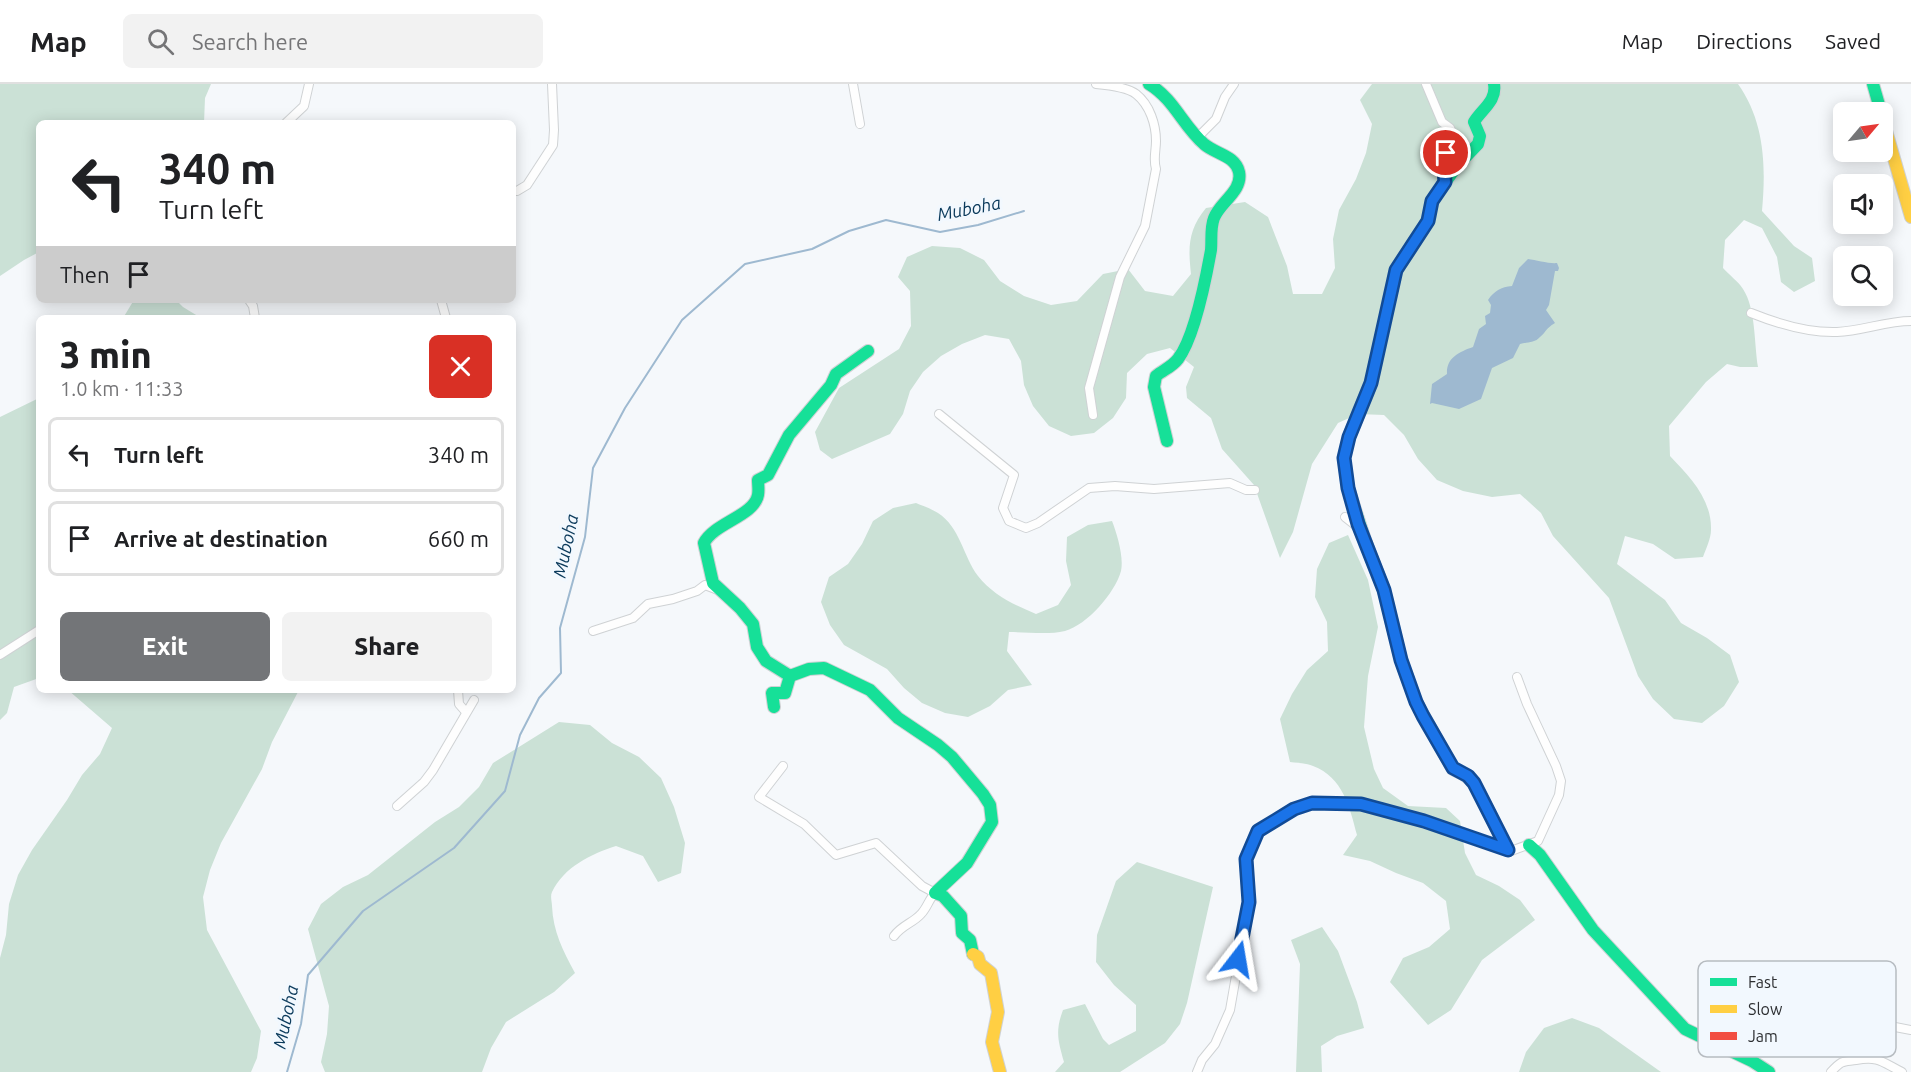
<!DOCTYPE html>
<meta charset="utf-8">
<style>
body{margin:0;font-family:Ubuntu,sans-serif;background:#f2f2f2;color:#202124;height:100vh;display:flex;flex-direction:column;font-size:22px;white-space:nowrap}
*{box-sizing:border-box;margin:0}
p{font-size:20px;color:#757577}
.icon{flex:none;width:33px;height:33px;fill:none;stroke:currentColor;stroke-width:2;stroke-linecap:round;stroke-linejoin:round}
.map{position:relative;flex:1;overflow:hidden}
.side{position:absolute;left:36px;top:231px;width:480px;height:378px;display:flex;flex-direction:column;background:#fff;border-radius:9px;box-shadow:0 3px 15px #0003}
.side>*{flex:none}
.top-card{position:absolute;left:36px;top:36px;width:480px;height:183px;border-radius:9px;box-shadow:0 3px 15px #0003;background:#fff;color:#202124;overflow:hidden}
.needle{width:39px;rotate:61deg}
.fabs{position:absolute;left:1833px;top:18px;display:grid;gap:12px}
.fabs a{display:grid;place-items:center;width:60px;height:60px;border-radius:9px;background:#fff;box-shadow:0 3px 15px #0003;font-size:30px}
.pin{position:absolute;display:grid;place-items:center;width:51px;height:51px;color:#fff;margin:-26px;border:3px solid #fff;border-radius:50%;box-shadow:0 2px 6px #0007}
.me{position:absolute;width:66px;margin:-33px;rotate:14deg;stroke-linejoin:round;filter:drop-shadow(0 0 4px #0008)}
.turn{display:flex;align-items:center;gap:21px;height:126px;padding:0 24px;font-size:27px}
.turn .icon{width:78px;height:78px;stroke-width:2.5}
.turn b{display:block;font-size:42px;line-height:51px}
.then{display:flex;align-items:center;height:57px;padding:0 24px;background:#0003;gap:12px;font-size:22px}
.round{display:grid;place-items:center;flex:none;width:63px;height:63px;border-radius:9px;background:#f2f2f2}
.head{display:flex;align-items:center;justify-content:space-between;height:102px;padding:0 24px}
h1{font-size:36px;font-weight:800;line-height:45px}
.button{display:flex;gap:12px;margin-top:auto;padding:12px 24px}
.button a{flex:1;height:69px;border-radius:9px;background:#737578;color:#fff;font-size:24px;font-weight:800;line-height:69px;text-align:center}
.button a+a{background:#f2f2f2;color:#202124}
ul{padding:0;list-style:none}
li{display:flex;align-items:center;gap:18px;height:75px;margin:0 12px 9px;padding:0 12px;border:3px solid #e0e0e0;border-radius:9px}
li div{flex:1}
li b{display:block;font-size:22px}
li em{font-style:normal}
header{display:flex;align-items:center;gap:36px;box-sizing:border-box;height:84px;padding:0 30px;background:#fff;border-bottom:2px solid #e0e0e0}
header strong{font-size:28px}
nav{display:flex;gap:33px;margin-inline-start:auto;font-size:21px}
.search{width:420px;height:54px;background:#f2f2f2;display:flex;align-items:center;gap:15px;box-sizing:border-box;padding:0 21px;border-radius:9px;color:#757577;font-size:22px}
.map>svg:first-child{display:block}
</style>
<header>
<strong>Map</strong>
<div class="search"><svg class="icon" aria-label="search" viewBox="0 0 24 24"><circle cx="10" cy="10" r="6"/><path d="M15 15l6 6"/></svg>Search here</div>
<nav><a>Map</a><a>Directions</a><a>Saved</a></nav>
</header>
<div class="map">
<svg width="1911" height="988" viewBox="0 0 1911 988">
<rect width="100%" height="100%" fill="#f5f8fb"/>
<g fill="#cbe1d6">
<path d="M 0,0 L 211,0 L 205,14 L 204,39 L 39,39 L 39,168 L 24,176 L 0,192 Z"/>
<path d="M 1372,0 L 1738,0 C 1765,38 1766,83 1762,127 L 1794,162 L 1812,174 L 1815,197 L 1794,208 L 1781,198 L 1777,173 L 1762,144 L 1744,136 L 1725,156 L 1723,184 C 1729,191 1738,197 1743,205 C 1756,225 1754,259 1758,283 L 1740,283 L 1727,280 L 1706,298 L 1669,342 L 1670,372 C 1689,392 1712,415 1711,446 C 1711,454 1706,465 1703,473 L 1675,475 L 1653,460 L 1625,452 L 1617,480 L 1665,516 L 1681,539 L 1707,554 L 1730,571 L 1739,598 L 1724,622 L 1702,639 L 1674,635 L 1653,615 L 1638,592 L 1609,514 L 1553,452 L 1541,429 L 1520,410 L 1492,413 L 1463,407 L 1437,396 L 1418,375 L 1404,351 L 1384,331 L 1358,330 L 1338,339 L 1312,380 L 1293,448 L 1280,474 L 1254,401 L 1222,365 L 1211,334 L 1187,314 L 1186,303 L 1194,283 L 1170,264 L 1147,270 L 1127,289 L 1126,314 L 1113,334 L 1094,349 L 1071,352 L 1049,342 L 1033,322 L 1024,301 L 1021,277 L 1009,255 L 985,251 L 962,260 L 941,272 L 923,288 L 910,307 L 903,330 L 890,350 L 832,375 L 820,366 L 815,348 L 839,304 L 899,265 L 911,242 L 910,207 L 898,193 L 907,173 L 932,162 L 960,164 L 984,176 L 1000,197 L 1024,212 L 1051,221 L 1077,217 L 1103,190 L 1128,185 L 1145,207 L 1173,212 L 1191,190 C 1188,163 1188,146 1206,124 L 1245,118 L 1268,133 L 1287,182 L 1293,210 L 1322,210 L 1335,184 L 1333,155 L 1339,126 L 1356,95 L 1366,69 L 1372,40 L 1360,16 Z"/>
<path d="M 134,216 L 176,216 L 183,223 L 201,234 L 123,234 Z"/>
<path d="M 39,314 L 39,594 L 14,603 L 7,629 L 0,636 L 0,333 Z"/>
<path d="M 916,419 C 923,422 932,425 938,429 C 960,443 963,472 978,492 C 993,511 1014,521 1036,530 L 1058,521 L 1071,501 L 1066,477 L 1067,453 L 1088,441 L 1112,437 C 1117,450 1124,473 1121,487 C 1115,509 1087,541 1065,547 C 1048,551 1027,548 1009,548 L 1007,567 L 1032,601 L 1008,606 L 990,622 L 968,633 L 945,629 L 922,619 L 904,604 L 887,585 L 844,561 L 830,541 L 821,518 L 829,493 L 848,480 L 862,460 L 873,437 L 893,424 Z"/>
<path d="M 1348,451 L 1368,496 L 1378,543 L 1368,592 L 1364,643 L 1374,685 L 1383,704 L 1408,722 L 1446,724 L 1460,737 L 1465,769 L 1476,791 L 1499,802 L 1520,816 L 1535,836 L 1482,876 L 1451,926 L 1428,941 L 1390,898 L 1403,874 L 1429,863 L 1450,845 L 1446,817 L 1423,799 L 1396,789 L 1370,777 L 1343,771 L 1357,751 C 1350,724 1343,693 1313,682 C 1306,679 1298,679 1290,678 L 1280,635 L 1292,610 L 1307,586 L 1328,567 L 1327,538 L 1315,513 L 1317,485 L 1329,459 Z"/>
<path d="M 68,606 L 299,606 L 272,658 L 262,685 L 221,759 L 210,786 L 203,813 L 207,846 L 261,947 L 257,974 L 251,988 L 0,988 L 0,874 L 6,851 L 9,820 L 18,791 L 32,766 L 67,716 L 82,691 L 100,670 L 112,644 Z"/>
<path d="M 559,638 L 590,641 L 612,659 L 639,673 L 661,694 L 674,723 L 685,759 L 681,789 L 658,798 L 643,772 L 616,762 C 591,770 564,783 552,808 C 550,812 552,818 552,822 C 553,847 563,867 575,889 L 554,908 L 506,938 L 491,964 L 482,988 L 325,988 L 321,978 L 327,950 L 329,922 L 308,845 L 321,820 L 343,803 L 368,791 L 435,738 L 459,723 L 479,703 L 493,679 Z"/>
<path d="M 1137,778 L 1213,803 L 1187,919 L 1180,940 L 1165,959 L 1120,988 L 1055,988 L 1064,978 C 1058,957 1055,947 1063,926 L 1085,920 L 1103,955 L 1109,961 L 1136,947 L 1136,921 L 1114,901 L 1096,878 L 1097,851 L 1116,797 Z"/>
<path d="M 1322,843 L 1338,867 L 1357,918 L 1364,944 L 1337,952 L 1321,962 L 1322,988 L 1296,988 L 1300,880 L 1291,856 Z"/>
<path d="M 1572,934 L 1599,944 L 1661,988 L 1519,988 L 1526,968 L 1544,944 Z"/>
</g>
<path fill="#9eb9d0" d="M 1528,175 C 1536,176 1550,180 1557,179 L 1559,184 L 1558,187 L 1555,187 L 1549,221 L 1546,226 L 1555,239 C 1545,245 1547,247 1540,253 C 1535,259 1527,258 1520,260 L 1513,274 L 1492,284 L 1481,315 L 1459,325 L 1432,319 L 1430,320 L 1432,300 L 1447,290 C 1446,274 1459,268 1473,263 L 1479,245 L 1486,240 L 1485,232 L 1490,229 L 1491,221 L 1488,216 C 1494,207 1501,203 1512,202 L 1519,184 Z"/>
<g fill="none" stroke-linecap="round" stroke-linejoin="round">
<path stroke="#9eb9d0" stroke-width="2" d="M 287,988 L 301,940 L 308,891 L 363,827 L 454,764 L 505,707 L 520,651 L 539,614 L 561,589 L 560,544 L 585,453 L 593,384 L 625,324 L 682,236 L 745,180 L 812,165 L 849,147 L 886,136 L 940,148 L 978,141 L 1024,127"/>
<defs>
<g id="street">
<path d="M 853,0 L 860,40"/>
<path d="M 1426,0 L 1442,38 L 1450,44 L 1456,57 C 1443,70 1443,80 1445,98"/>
<path d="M 286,39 L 304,22 L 309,0"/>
<path d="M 1198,53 L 1216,35 L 1225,13 L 1234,0"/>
<path d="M 513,107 L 517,107 L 527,101 L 553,61 L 554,46 L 552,0"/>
<path d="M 249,216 L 253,222 L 255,234"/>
<path d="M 441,216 L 446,234"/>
<path d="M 1751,229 C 1776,239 1810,249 1837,248 C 1862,247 1886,237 1911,237"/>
<path d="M 939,330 L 1014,391 L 1003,424 L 1009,437 L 1026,444 L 1038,439 L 1089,404 L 1115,402 L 1154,405 L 1230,399 L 1246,406 L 1255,406"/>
<path d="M 1093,331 L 1089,304 L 1120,193 L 1145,142 L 1156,85 C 1153,75 1156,67 1156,57 C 1156,41 1150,21 1136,10 C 1127,3 1107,1 1096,0"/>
<path d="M 1345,433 L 1359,444"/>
<path d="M 593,547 L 633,534 L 648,520 L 673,515 L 697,507 L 705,501 L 718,506"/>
<path d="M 0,571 L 39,546"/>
<path d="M 458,606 L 459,620 L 466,628"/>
<path d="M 783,682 L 759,713 L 804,740 L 836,771 L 876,759 L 922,802 L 935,809 C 929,815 927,824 921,830 C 913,839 902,841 894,852"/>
<path d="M 397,722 L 424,698 L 433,686 L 474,616"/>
<path d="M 1881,944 L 1890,942 L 1911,946"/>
<path d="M 1197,988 L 1202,976 L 1215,960 L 1230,926 L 1249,818 L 1246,775 L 1258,747 L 1265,741 L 1294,725 L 1312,719 L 1361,720 L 1424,737 L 1511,767 L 1538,757 L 1559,711 L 1561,697 L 1556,682 L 1527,620 L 1517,593"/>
<path d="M 1831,988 C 1842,976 1842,978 1856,976 C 1879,972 1882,978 1902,988"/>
</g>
<g id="fast">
<path d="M 1149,0 C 1174,15 1183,42 1204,60 C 1215,70 1235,71 1239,88 C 1243,107 1220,118 1214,134 C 1210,144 1212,156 1211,166 C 1206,194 1194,254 1178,275 C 1172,283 1163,286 1156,292 L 1154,303 L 1167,357"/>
<path d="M 1873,0 L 1881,28"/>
<path d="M 1366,459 L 1348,404 L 1344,374 L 1349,353 L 1371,299 L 1396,186 L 1428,137 L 1432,117 L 1457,82 L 1478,60 L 1480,52 L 1474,38 C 1482,25 1497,17 1494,0"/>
<path d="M 790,592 L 766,577 L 757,563 L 753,540 L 740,524 L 713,499 L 704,459 C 714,439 754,432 758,411 C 759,406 758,401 758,396 L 768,391 L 789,351 L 831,301 L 836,290 L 868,267"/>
<path d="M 774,623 L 772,609 L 785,609 L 790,592 L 809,585 L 824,584 L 870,606 L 898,634 L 938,661 L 952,673 L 983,710 L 990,721 L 992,738 L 967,779 L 935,809 L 943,812 L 961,832 L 962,849 L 970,856 L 973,870"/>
<path d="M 1465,691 L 1474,699 L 1508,766"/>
<path d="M 1529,761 L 1540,771 L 1593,846 L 1685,945 L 1752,977 L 1769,988"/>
</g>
<g id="slow">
<path d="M 1882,33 L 1911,133"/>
<path d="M 973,870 L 978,873 L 980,880 L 991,889 L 998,928 L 992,958 L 1000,988"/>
</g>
<path id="jam" d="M 1366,459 L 1384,506 L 1401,576 L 1416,618 L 1453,685 L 1465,691"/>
</defs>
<use href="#street" stroke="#cfd2d4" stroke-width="10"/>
<use href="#fast" stroke="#cfd2d4" stroke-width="14"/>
<use href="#slow" stroke="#cfd2d4" stroke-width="14"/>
<use href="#jam" stroke="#cfd2d4" stroke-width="14"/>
<use href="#street" stroke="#fefefe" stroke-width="8"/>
<use href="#fast" stroke="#16e098" stroke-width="12"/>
<use href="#slow" stroke="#ffcf43" stroke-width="12"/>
<use href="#jam" stroke="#f24e42" stroke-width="12"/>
</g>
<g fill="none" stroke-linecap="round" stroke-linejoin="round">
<defs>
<path id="route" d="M 1238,875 L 1249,818 L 1246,775 L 1258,747 L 1294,725 L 1312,719 L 1361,720 L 1424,737 L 1508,766 L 1474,699 L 1468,692 L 1453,684 L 1423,632 L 1416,618 L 1401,576 L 1384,506 L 1358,440 L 1348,404 L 1344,374 L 1349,353 L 1371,299 L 1396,186 L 1428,137 L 1432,117 L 1445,98 L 1443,75 L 1446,69"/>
</defs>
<use href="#route" stroke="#114b97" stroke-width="15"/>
<use href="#route" stroke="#1a73e8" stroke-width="10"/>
</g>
<g text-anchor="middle" stroke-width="6" stroke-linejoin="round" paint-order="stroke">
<g font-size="18" font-style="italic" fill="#0b3a5b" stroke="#f2f8fe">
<text transform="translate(969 125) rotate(-11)" y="6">Muboha</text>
<text transform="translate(566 462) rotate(-78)" y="6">Muboha</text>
<text transform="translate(286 933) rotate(-78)" y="6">Muboha</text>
</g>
</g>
<rect x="1698" y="877" width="198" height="96" rx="9" fill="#f2f8fe" stroke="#b7bcc1" stroke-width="1.5"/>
<rect x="1710" y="894" width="27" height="8" fill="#16e098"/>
<rect x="1710" y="921" width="27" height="8" fill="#ffcf43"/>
<rect x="1710" y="948" width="27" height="8" fill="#f24e42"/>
<g font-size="16" fill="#2d2f32">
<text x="1748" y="904">Fast</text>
<text x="1748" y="931">Slow</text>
<text x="1748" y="958">Jam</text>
</g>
</svg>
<div class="fabs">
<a><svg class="needle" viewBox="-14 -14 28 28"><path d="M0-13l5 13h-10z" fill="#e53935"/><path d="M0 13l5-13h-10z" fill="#757577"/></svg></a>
<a><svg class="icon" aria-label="sound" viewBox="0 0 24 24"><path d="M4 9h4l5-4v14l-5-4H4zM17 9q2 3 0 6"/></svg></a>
<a><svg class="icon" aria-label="search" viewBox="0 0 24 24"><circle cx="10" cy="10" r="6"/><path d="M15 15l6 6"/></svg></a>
</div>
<div class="pin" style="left:1446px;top:69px;background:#d93025"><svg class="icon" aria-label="arrive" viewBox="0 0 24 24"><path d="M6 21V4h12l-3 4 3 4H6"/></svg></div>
<svg class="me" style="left:1238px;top:875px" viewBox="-20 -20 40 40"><path d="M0-17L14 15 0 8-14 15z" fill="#1a73e8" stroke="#fff" stroke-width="4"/></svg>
<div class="top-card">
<div class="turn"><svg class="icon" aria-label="left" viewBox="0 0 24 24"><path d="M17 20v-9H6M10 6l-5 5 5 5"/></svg><div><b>340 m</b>Turn left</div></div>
<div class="then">Then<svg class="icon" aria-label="arrive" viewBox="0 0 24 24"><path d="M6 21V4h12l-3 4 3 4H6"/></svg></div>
</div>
<section class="side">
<div class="head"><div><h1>3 min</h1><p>1.0 km · 11:33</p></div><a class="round" style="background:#d93025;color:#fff"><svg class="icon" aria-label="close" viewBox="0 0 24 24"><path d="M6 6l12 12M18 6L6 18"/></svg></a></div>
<ul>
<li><svg class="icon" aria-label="left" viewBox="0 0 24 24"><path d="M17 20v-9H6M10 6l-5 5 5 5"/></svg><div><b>Turn left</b></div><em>340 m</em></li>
<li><svg class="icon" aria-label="arrive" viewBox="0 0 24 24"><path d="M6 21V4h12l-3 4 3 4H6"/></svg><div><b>Arrive at destination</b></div><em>660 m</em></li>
</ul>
<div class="button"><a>Exit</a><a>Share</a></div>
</section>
</div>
